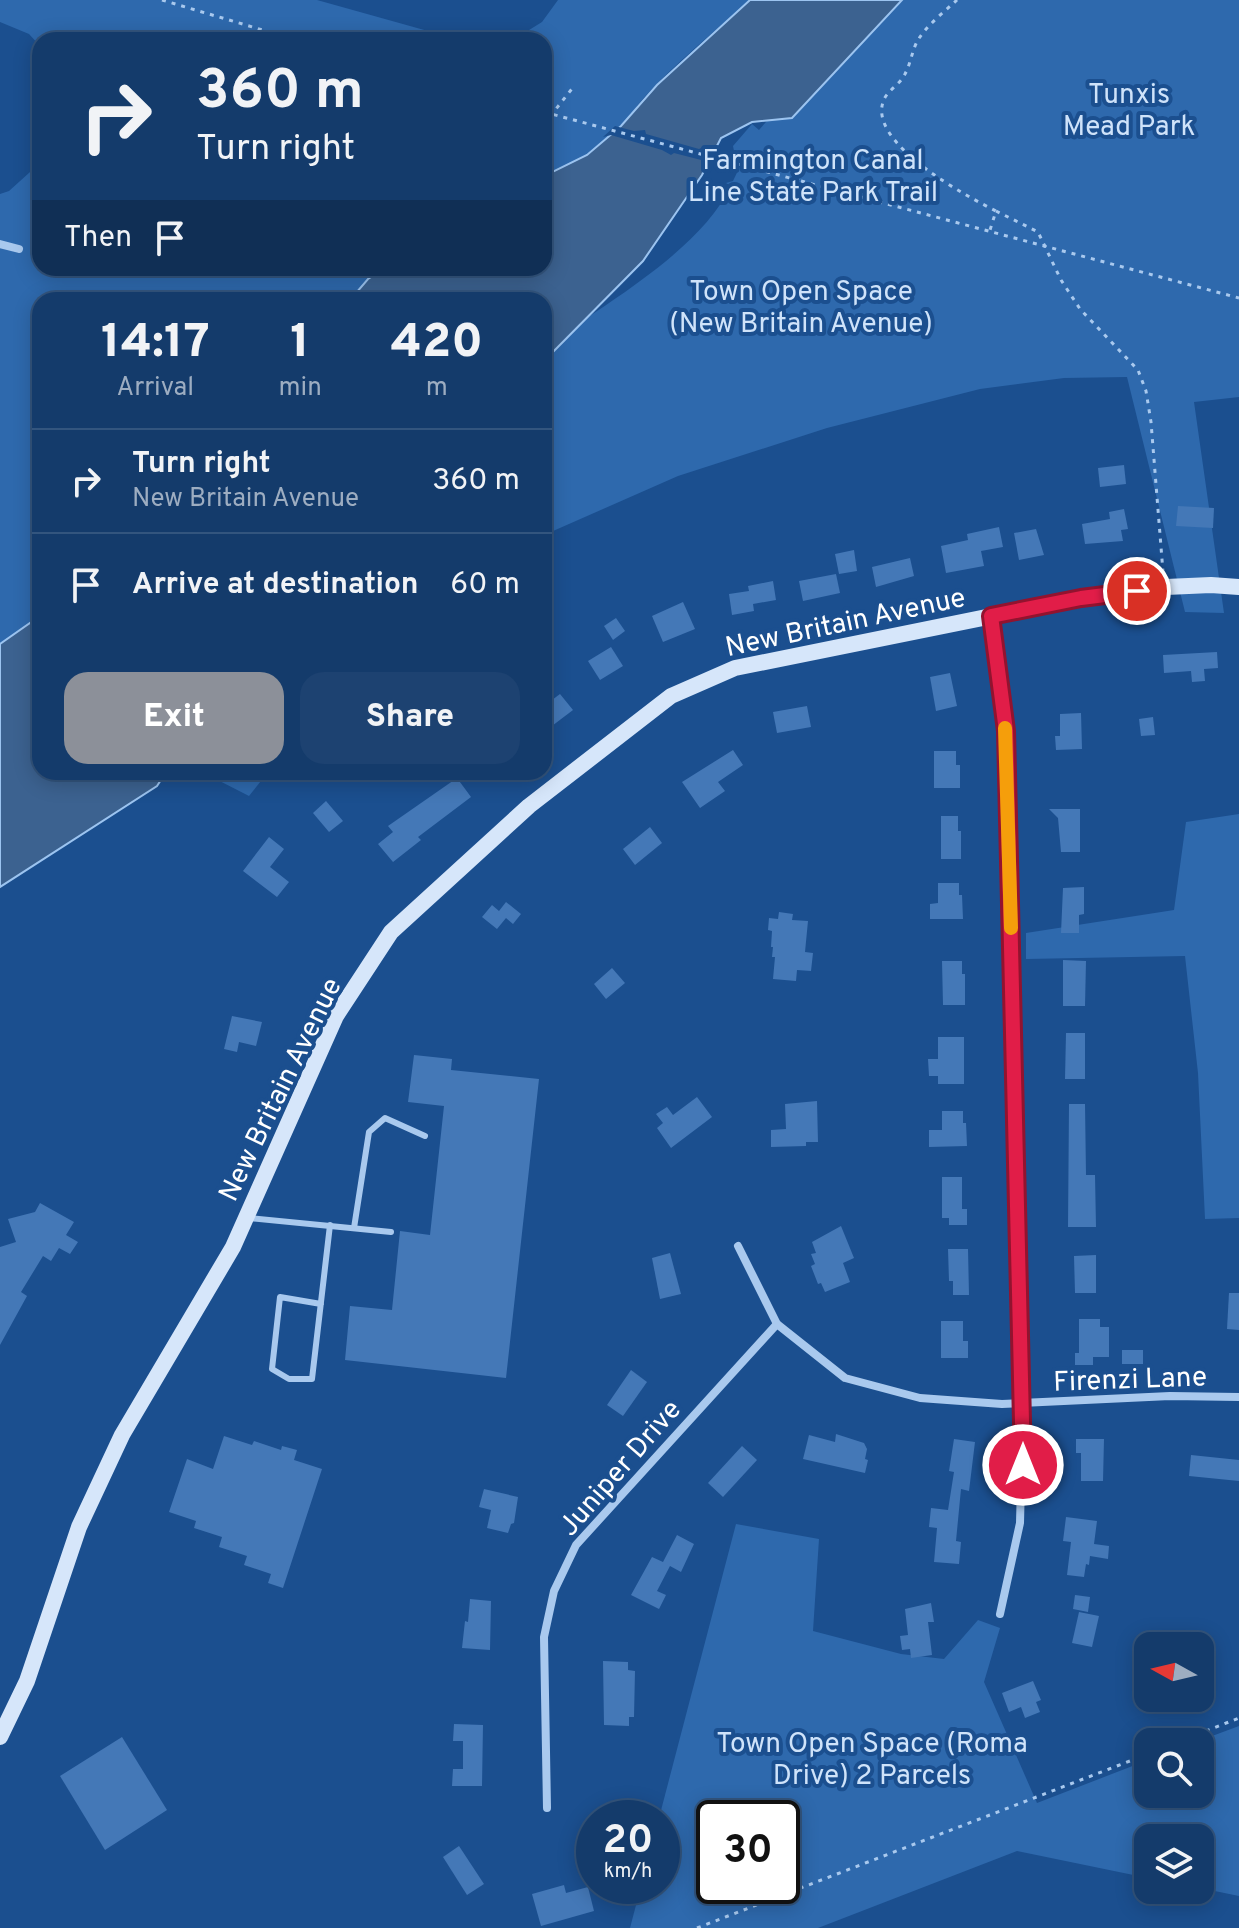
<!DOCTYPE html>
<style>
body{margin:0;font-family:Overpass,sans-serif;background:#1d4271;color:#f1f3f6;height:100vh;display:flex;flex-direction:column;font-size:30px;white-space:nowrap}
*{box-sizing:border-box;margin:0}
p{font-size:26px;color:#9dadc1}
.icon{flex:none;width:44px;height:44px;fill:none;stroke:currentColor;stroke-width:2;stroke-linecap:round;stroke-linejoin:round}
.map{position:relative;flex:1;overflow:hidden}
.drawer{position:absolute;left:32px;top:292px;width:520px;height:488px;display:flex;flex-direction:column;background:#143b6b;border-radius:24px;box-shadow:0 4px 20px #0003,0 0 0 2px #33557e}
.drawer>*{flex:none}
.guide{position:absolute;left:32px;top:32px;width:520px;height:244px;border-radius:24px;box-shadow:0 4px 20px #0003,0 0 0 2px #33557e;background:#143b6b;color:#f1f3f6;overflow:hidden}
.needle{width:52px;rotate:278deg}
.fabs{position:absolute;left:1134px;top:1632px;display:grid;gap:16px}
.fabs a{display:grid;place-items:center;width:80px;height:80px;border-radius:16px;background:#143b6b;box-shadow:0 4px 20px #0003,0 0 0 2px #33557e;font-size:40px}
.speed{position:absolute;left:576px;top:1800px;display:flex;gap:16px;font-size:40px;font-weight:700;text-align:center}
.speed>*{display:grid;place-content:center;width:104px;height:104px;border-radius:50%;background:#143b6b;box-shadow:0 4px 20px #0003,0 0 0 2px #33557e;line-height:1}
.speed small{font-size:20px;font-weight:400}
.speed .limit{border:4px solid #111;border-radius:12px;background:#fff;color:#111}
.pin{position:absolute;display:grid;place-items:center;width:68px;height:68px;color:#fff;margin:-34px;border:4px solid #fff;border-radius:50%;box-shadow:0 2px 8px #0007}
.me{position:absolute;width:88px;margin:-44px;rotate:0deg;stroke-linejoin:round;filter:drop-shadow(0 0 6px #0008)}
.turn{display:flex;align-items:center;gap:28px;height:168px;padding:0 32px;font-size:36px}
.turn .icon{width:104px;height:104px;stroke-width:2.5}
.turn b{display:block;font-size:56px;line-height:68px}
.then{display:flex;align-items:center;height:76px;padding:0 32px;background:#0003;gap:16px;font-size:30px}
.eta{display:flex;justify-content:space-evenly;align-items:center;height:136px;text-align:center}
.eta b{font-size:48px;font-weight:800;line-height:56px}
.button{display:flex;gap:16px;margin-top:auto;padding:16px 32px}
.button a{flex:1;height:92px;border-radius:24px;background:#8c9099;color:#fff;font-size:32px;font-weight:800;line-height:92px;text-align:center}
.button a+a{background:#1d4271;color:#f1f3f6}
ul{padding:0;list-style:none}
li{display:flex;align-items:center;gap:24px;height:104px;padding:0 32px;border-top:2px solid #33557e}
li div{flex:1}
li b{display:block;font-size:30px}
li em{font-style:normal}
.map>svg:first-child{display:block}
</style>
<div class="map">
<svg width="1239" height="1928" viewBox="0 0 1239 1928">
<rect width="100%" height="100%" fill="#1b4f8f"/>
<g fill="#2e69ad" fill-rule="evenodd">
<path d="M 0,0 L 317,0 L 460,40 L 40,40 L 40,46 L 29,34 L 0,22 Z"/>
<path d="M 558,0 L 750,0 C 725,23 641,91 630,118 C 627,127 629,139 629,149 L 565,166 L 544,176 L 544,40 L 513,40 L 542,22 Z"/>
<path d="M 893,0 L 1239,0 L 1239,397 L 1194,402 L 1224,613 L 1185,612 L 1127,377 L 1064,378 L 980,389 L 827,428 L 678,476 L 544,535 L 544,347 C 603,305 699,252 731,186 L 726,183 L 733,181 L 743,160 L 752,154 L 734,151 L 733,146 L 752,124 L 759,130 L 779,107 Z"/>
<path d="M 40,163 L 40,268 L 386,268 L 368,279 L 350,300 L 40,300 L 40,616 L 0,644 L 0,194 L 9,191 Z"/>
<path d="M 202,772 L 268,772 L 249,796 Z"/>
<path d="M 1239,814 L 1239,1218 L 1205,1219 L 1198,1073 L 1185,956 L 1026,959 L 1026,933 L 1174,910 L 1186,822 Z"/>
<path d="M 736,1524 L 819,1539 L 813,1631 L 901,1654 L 944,1659 L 978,1620 L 1000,1628 L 984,1682 L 1037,1803 L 1148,1760 L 1148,1794 L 1200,1794 L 1200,1742 L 1196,1742 L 1239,1726 L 1239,1896 L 1200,1888 L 1200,1838 L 1148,1838 L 1148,1878 L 1017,1851 L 818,1928 L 630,1928 L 641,1886 L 662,1886 L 662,1818 L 659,1818 ZM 714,1818 L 782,1818 L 782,1886 L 714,1886 Z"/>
</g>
<g fill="#3c6290" stroke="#9cc4f0" stroke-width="2">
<path d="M 750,0 L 902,0 L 792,118 L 752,122 L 721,138 L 702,175 L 643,261 L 544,361 L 544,300 L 350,300 L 368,279 L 386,268 L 544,268 L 544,176 L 587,155 L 621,126 L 657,85 Z"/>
<path d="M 40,616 L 40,772 L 166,772 L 157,786 L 0,887 L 0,644 Z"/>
</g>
<path fill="#1b4f8f" d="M 615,126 L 634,131 L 645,130 L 646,134 L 699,149 L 703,147 L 717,154 L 713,163 L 674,153 L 671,155 L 662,150 L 611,135 L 603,137 Z"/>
<g fill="#4478b7">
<path d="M 1124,465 L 1126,484 L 1100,487 L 1098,468 Z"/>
<path d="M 1178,506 L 1214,508 L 1213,528 L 1176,526 Z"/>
<path d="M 1124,509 L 1128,529 L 1121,530 L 1123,541 L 1085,544 L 1082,524 L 1110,519 L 1109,512 Z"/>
<path d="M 999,527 L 1003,547 L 981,551 L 984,566 L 946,573 L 941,546 L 968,540 L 967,534 Z"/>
<path d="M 1036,529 L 1044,555 L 1019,560 L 1014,533 Z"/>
<path d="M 854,550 L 857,571 L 839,574 L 835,554 Z"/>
<path d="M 910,558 L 914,576 L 876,587 L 872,567 Z"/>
<path d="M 836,574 L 840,593 L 803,601 L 799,581 Z"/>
<path d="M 773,581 L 776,600 L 753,604 L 754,611 L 732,615 L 729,594 L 749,591 L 748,586 Z"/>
<path d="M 683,602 L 695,629 L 663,642 L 652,616 Z"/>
<path d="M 616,618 L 625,631 L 613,640 L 604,626 Z"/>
<path d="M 611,647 L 623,666 L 600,680 L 588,661 Z"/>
<path d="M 1217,652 L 1218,668 L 1204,669 L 1205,681 L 1192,682 L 1191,671 L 1164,673 L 1163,655 Z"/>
<path d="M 950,673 L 957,706 L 936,711 L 930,677 Z"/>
<path d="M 560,694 L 573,710 L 544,732 L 544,706 Z"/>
<path d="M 807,706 L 811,727 L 777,733 L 773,712 Z"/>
<path d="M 1081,713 L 1082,749 L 1056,750 L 1055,736 L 1060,736 L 1060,714 Z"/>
<path d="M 1153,717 L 1155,735 L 1141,736 L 1139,719 Z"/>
<path d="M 733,750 L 743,765 L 718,782 L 725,791 L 700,808 L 682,782 Z"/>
<path d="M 934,751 L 956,751 L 956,765 L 960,765 L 960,788 L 934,788 Z"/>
<path d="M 457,778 L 471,797 L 418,837 L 421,840 L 393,862 L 378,844 L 393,832 L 388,826 Z"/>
<path d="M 326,801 L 343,821 L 329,832 L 313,813 Z"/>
<path d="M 1049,809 L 1080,809 L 1080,852 L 1061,852 L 1058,818 Z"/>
<path d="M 941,816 L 958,816 L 958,831 L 961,831 L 961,859 L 941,859 Z"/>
<path d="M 650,827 L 662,843 L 635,865 L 623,849 Z"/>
<path d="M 269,837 L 284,849 L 270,867 L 289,882 L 277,897 L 243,871 Z"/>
<path d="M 938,883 L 959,883 L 959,895 L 962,895 L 963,919 L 930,919 L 930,904 L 938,903 Z"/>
<path d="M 1084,887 L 1084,914 L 1079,915 L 1079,933 L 1061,933 L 1063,888 Z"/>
<path d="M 506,902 L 521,914 L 513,924 L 506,918 L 497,929 L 482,917 L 492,905 L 499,911 Z"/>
<path d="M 779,912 L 793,914 L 792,920 L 808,921 L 805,952 L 813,953 L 811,971 L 797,970 L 796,981 L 773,979 L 775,957 L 772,957 L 773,947 L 771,947 L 772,931 L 768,930 L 769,918 L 778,919 Z"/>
<path d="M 1063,960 L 1086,961 L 1085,1006 L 1063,1006 Z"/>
<path d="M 942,961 L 962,961 L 962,974 L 965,974 L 965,1005 L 943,1005 Z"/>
<path d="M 612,968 L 625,983 L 606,999 L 594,984 Z"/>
<path d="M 232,1016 L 262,1022 L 256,1046 L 239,1042 L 237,1052 L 224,1049 Z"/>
<path d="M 1066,1033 L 1085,1033 L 1085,1079 L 1065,1079 Z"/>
<path d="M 938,1037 L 964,1037 L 964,1084 L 938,1084 L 938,1076 L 929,1076 L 928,1059 L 938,1059 Z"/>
<path d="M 414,1055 L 452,1059 L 451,1070 L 539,1079 L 506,1378 L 345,1360 L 350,1306 L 392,1310 L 400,1231 L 430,1235 L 444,1106 L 408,1102 Z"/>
<path d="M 697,1097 L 712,1117 L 671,1148 L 657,1128 L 663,1123 L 656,1114 L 667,1107 L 673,1115 Z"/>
<path d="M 817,1101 L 818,1142 L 806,1142 L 806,1146 L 771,1147 L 771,1130 L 786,1129 L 785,1104 Z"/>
<path d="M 1069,1104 L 1085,1104 L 1086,1175 L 1095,1175 L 1096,1227 L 1068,1227 Z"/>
<path d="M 942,1111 L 963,1111 L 963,1123 L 966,1123 L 967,1146 L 929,1147 L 929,1130 L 942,1130 Z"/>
<path d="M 942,1177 L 962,1177 L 962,1209 L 967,1209 L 967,1225 L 949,1225 L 949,1218 L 942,1218 Z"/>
<path d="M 40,1203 L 74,1222 L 66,1235 L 78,1242 L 70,1254 L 59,1248 L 51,1261 L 43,1256 L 21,1292 L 27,1296 L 0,1345 L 0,1247 L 16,1242 L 8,1219 L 35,1212 Z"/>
<path d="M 841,1226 L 854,1258 L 843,1263 L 850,1282 L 825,1292 L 821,1283 L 818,1284 L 811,1266 L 815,1264 L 811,1254 L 816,1253 L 812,1242 Z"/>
<path d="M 948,1249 L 968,1249 L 969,1295 L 953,1295 L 953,1281 L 949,1281 Z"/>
<path d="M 670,1253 L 681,1294 L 660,1299 L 652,1258 Z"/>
<path d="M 1096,1255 L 1096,1293 L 1075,1293 L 1074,1256 Z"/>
<path d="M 1229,1293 L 1239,1293 L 1239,1330 L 1227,1329 Z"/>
<path d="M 1079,1319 L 1100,1319 L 1100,1327 L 1109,1327 L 1109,1357 L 1093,1357 L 1093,1365 L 1075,1365 L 1075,1353 L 1079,1353 Z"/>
<path d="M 941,1321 L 963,1321 L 963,1341 L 968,1341 L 968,1358 L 941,1358 Z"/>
<rect x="1122" y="1350" width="21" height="14"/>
<path d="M 631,1370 L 647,1382 L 623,1416 L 607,1405 Z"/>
<path d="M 836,1434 L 864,1443 L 867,1449 L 865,1459 L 868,1460 L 865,1473 L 803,1459 L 809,1435 L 835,1442 Z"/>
<path d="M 224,1436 L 252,1445 L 254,1441 L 281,1450 L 282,1446 L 297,1450 L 294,1460 L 322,1469 L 283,1588 L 268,1583 L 271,1574 L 244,1565 L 247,1556 L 219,1547 L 222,1537 L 194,1528 L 196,1521 L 169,1512 L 187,1459 L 213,1469 Z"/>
<path d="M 954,1439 L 975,1442 L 969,1491 L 961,1489 L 956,1541 L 961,1542 L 959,1564 L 934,1562 L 937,1528 L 929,1527 L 931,1508 L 948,1510 L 954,1472 L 949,1471 Z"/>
<path d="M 1076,1439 L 1104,1439 L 1103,1481 L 1081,1481 L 1081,1453 L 1076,1453 Z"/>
<path d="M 742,1446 L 757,1460 L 723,1497 L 708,1483 Z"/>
<path d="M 1191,1455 L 1239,1460 L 1239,1481 L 1189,1476 Z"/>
<path d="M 484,1489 L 518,1497 L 514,1523 L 511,1524 L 508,1533 L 487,1528 L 491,1510 L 479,1507 Z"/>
<path d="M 1066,1517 L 1097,1521 L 1094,1544 L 1109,1546 L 1108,1559 L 1090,1556 L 1089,1565 L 1086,1564 L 1084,1577 L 1067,1575 L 1071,1542 L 1063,1541 Z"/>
<path d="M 677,1535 L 694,1544 L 681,1572 L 670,1566 L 657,1591 L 666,1595 L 659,1609 L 631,1595 L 652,1557 L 663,1562 Z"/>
<path d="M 1075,1595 L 1090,1597 L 1088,1612 L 1073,1609 Z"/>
<path d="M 470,1599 L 491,1601 L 490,1650 L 462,1648 L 465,1621 L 468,1622 Z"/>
<path d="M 931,1603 L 934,1622 L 928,1622 L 932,1655 L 911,1658 L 910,1649 L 902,1650 L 900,1636 L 908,1635 L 905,1609 Z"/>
<path d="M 1079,1612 L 1099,1616 L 1092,1647 L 1072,1643 Z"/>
<path d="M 603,1661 L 628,1662 L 628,1670 L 635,1671 L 634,1717 L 629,1717 L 629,1726 L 604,1725 Z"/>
<path d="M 1033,1681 L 1041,1700 L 1036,1702 L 1040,1712 L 1025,1718 L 1021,1707 L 1009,1712 L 1002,1693 Z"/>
<path d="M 454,1724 L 483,1725 L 482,1786 L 452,1786 L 453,1769 L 463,1769 L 463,1741 L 453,1741 Z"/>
<path d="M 122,1737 L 167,1810 L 105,1850 L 60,1776 Z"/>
<path d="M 459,1846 L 484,1884 L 467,1895 L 443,1857 Z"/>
<path d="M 564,1885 L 566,1893 L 588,1887 L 594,1911 L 541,1926 L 532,1894 Z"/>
</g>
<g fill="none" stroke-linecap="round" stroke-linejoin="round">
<g stroke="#a9c9ee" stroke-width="3" stroke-dasharray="4 6" stroke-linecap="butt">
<path d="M 162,0 L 296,40"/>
<path d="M 957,0 C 944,12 927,25 918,40 C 912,50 911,63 905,74 C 900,85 886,91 883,102 C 869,144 966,196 996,211 L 990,230"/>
<path d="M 544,124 L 575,85"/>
<path d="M 801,181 L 1239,298"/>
<path d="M 996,211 L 1038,232 L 1061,280 L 1080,309 L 1138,370 L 1146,391 L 1151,422 L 1163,572"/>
<path d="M 1178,1742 L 1239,1718"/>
<path d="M 697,1928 L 1148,1754"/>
</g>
<g stroke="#a9c9ee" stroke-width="6">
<path d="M 249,1218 L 391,1232"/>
<path d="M 354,1228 L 369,1132 L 385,1118 L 425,1136"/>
<path d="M 321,1304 L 280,1297 L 272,1369 L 289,1379 L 312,1379 L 330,1225"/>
</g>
<g stroke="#a9c9ee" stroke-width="8">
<path d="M 0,244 L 19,249"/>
<path d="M 991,616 L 1006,731 L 1023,1404 L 1020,1523 L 1000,1614"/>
<path d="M 738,1246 L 777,1324 L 845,1378 L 920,1398 L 1002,1404 L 1170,1396 L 1239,1397"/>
<path d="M 547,1808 L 544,1637 L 554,1591 L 576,1545 L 777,1324"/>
</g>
<path stroke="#d6e6fa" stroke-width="16" d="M 0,1737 L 27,1681 L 79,1527 L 122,1435 L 233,1247 L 336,1016 L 391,932 L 529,806 L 671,696 L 735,668 L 1081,598 L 1166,587 L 1211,585 L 1239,587"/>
<path stroke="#a9c9ee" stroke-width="3" stroke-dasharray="4 6" stroke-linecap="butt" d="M 544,112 L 801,181"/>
</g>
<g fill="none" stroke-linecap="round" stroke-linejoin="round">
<defs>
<path id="route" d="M 1023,1465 L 1006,731 L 991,616 L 1081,598 L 1137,591"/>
</defs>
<use href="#route" stroke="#92132f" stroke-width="20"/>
<use href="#route" stroke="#e11d48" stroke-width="14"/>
<path stroke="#f59e0b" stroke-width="14" d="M 1005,728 L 1011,928"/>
</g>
<g text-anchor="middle" stroke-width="8" stroke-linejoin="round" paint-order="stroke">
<g font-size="28" fill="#cfe3fa" stroke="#1b4f8f">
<text x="1129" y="103">Tunxis<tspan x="1129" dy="32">Mead Park</tspan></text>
<text x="813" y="169">Farmington Canal<tspan x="813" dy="32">Line State Park Trail</tspan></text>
<text x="801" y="300">Town Open Space<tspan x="801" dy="32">(New Britain Avenue)</tspan></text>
<text x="872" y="1752">Town Open Space (Roma<tspan x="872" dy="32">Drive) 2 Parcels</tspan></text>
</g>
<g font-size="28" fill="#fff" stroke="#1b4f8f">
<text transform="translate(845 621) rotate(-12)" y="10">New Britain Avenue</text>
<text transform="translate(279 1089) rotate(-64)" y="10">New Britain Avenue</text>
<text transform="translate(1130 1378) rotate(-2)" y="10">Firenzi Lane</text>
<text transform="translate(619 1467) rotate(-49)" y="10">Juniper Drive</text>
</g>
</g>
</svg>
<div class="fabs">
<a><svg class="needle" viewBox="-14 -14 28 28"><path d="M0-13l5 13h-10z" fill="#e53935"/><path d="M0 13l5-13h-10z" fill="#9dadc1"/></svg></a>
<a><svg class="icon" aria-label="search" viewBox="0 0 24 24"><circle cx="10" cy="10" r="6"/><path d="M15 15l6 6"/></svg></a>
<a><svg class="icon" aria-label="layers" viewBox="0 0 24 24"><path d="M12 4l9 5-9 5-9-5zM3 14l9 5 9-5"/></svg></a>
</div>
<div class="speed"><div>20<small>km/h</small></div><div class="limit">30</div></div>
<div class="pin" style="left:1137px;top:591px;background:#d93025"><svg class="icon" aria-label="arrive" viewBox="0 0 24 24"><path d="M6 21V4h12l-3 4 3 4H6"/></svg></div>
<svg class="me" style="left:1023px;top:1465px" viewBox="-20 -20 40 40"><circle r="17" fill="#e11d48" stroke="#fff" stroke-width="3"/><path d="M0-11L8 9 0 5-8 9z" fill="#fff"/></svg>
<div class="guide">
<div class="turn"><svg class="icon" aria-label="right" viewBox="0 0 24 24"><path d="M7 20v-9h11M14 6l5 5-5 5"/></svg><div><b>360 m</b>Turn right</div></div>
<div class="then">Then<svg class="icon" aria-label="arrive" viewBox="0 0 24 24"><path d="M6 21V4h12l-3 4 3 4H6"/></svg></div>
</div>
<section class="drawer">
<div class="eta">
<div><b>14:17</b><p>Arrival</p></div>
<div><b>1</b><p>min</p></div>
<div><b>420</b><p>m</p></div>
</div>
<ul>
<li><svg class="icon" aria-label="right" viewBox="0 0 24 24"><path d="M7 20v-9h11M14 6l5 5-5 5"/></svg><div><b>Turn right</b><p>New Britain Avenue</p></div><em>360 m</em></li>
<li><svg class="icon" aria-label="arrive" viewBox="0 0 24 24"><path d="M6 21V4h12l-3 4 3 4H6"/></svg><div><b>Arrive at destination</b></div><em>60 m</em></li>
</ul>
<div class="button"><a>Exit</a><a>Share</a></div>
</section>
</div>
